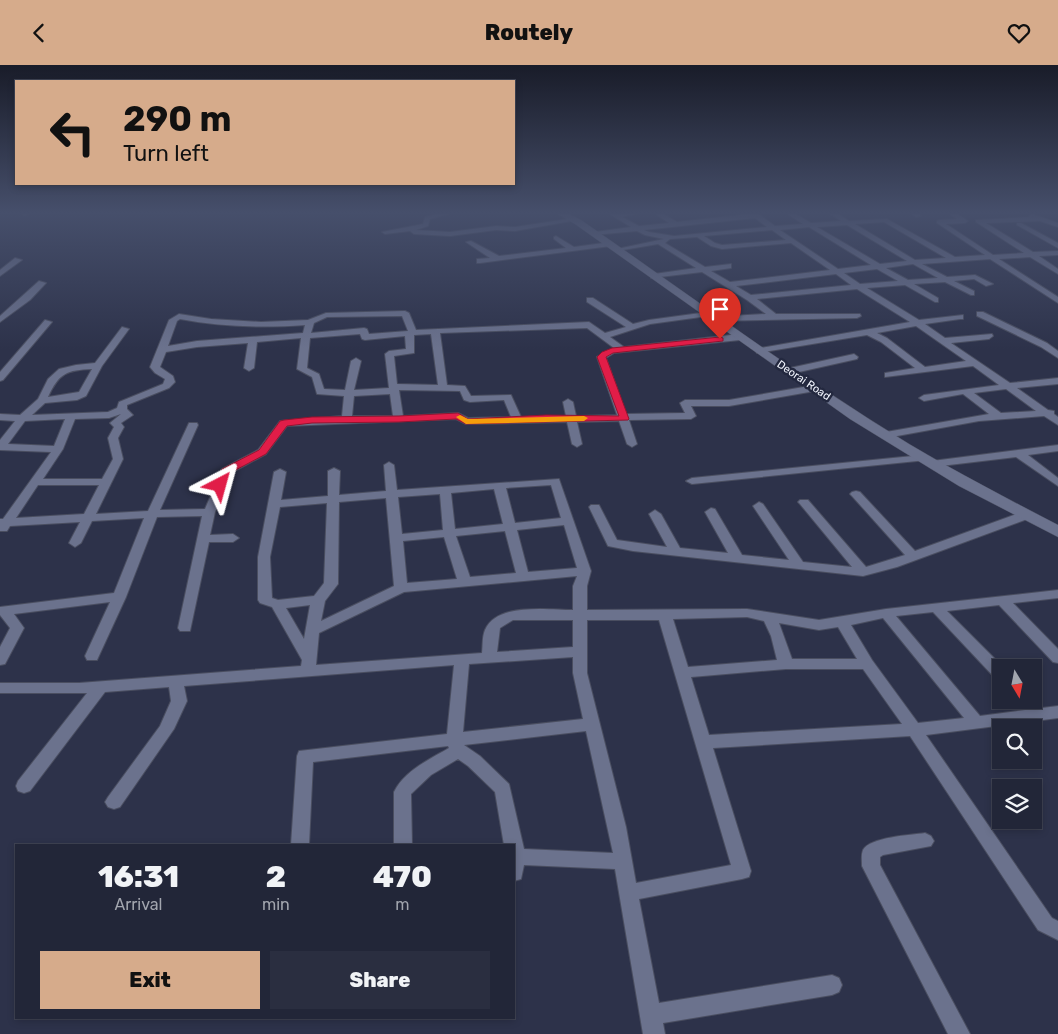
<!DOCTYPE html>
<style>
body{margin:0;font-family:Rubik,sans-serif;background:#2a2e40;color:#f1f3f6;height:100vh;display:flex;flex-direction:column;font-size:19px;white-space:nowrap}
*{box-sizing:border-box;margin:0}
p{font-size:16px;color:#a2a5ae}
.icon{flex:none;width:28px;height:28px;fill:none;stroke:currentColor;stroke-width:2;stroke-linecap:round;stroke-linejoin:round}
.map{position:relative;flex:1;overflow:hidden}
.sheet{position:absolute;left:15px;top:779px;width:500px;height:175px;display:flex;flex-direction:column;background:#222638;border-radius:0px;box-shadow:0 2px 8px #0003,0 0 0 1px #3f4353}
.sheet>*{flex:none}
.top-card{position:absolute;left:15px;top:15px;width:500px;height:105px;border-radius:0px;box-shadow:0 2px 8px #0003,0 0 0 1px #3f4353;background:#d6ab8b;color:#111;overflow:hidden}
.needle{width:32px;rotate:170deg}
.tools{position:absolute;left:992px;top:594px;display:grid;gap:10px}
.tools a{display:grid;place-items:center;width:50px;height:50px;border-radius:0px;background:#222638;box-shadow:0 2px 8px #0003,0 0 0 1px #3f4353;font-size:25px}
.pin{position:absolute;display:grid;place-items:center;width:42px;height:42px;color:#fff;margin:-51px -21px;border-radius:50% 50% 50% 0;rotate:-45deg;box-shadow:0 0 5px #0007}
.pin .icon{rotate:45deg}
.me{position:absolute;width:55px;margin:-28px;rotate:39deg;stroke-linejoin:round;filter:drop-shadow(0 0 4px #0008)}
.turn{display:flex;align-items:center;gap:18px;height:105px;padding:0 25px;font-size:22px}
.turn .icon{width:65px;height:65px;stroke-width:2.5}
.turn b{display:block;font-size:35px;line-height:42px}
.eta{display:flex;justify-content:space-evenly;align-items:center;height:85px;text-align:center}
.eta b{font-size:30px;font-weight:800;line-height:35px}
.primary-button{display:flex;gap:10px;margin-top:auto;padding:10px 25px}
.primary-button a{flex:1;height:58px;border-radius:0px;background:#d6ab8b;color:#111;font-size:20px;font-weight:800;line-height:58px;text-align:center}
.primary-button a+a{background:#2a2e40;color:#f1f3f6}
header{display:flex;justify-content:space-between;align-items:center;height:65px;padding:0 25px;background:#d6ab8b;color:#111;font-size:22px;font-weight:800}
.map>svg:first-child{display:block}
</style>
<header><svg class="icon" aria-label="back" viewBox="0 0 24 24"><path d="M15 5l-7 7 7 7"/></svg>Routely<svg class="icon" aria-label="heart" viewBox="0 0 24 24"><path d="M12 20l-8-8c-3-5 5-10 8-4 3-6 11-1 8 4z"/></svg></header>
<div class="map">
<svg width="1058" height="969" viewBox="0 0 1058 969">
<rect width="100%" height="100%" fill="#2d324a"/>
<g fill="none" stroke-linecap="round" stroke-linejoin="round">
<defs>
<g id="street">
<path d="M 22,148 L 28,148 L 28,149 L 25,151 Z"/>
<path d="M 440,148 L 452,148 L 430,154 L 428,161 L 416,165 L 450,167 L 496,161 L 515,162 L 574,153 L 577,155 L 515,166 L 496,165 L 450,171 L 414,169 L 410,166 L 385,169 L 382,167 L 423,159 L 425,152 Z"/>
<path d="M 608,148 L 639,148 L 622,152 L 639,161 L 669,158 L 654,148 L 662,148 L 677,157 L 757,148 L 775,161 L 803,159 L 786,148 L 794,148 L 811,158 L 841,156 L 829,148 L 837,148 L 849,156 L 887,154 L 955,192 L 985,190 L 937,158 L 937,156 L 939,155 L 957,154 L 948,148 L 956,148 L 968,156 L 965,158 L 946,159 L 993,190 L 1024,188 L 976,157 L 976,155 L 1030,152 L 1029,151 L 1032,149 L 1058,158 L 1058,162 L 1040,156 L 986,158 L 1033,187 L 1058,186 L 1058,190 L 1039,191 L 1058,204 L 1058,209 L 1030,192 L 999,194 L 1058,232 L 1058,238 L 990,194 L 922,199 L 947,212 L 975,210 L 993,219 L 986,221 L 974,214 L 954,216 L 974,226 L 974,230 L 971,230 L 945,217 L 914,219 L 938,233 L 938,237 L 935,237 L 905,220 L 867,223 L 919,255 L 963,250 L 963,254 L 960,254 L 925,259 L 945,273 L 992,269 L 993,271 L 989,274 L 951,278 L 1010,318 L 1058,313 L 1058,319 L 1017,323 L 1048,345 L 1054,346 L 1054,349 L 1058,352 L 1058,360 L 1044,351 L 979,356 L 886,373 L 882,372 L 881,370 L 886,367 L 989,349 L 963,329 L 924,336 L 919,333 L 924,330 L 999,320 L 973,301 L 885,312 L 885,308 L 915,303 L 881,277 L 867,270 L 757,288 L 756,286 L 760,283 L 910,257 L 857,224 L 757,234 L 776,249 L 860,249 L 861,251 L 857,253 L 711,256 L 711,252 L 714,252 L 766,249 L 747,235 L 702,207 L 651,213 L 651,209 L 654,209 L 696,203 L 658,179 L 617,186 L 617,184 L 664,174 L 645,170 L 637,166 L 593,170 L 592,169 L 595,167 L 631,162 ZM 755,153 L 767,162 L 674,171 L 649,167 L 644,165 ZM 884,157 L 946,193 L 915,195 L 855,159 ZM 847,160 L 907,196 L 880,199 L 817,162 ZM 809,162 L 871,200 L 838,204 L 780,165 ZM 772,165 L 786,175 L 722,180 L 715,178 L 704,171 ZM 697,172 L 711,181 L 722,184 L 791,178 L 830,205 L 730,217 L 711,206 L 731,203 L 731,199 L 705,202 L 665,178 L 670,174 ZM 913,199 L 938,213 L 908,215 L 886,203 ZM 877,204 L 898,216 L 860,219 L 844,208 ZM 836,209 L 851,220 L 751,230 L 736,221 ZM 916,261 L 966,296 L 925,302 L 887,273 L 877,268 ZM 1006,324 L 1036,346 L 1001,348 L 974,328 Z"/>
<path d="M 911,148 L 918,148 L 921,151 L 916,152 Z"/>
<path d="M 1017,158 L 1021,158 L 1058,178 L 1058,183 L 1017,160 Z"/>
<path d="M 556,171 L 574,182 L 611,177 L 614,179 L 611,181 L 480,198 L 477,198 L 477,194 L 490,193 L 466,177 L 471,176 L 499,191 L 566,183 L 554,174 L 554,172 Z"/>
<path d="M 15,193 L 22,195 L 0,211 L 0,205 Z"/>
<path d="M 39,216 L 46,218 L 30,235 L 0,257 L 0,251 Z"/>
<path d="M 587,233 L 593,233 L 633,259 L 649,255 L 708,247 L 712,249 L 708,251 L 650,259 L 610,272 L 624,282 L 740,269 L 744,272 L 740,275 L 614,288 L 606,293 L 626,349 L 685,348 L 680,338 L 685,335 L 729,335 L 815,320 L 820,323 L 815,326 L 729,341 L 691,341 L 696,351 L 691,354 L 629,355 L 637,379 L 632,382 L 627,379 L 619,356 L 577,357 L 582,379 L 577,382 L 572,379 L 567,357 L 466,359 L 456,354 L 287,361 L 266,389 L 231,408 L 215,447 L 210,470 L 233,469 L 239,473 L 233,477 L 209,477 L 190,566 L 180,566 L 178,563 L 202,451 L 157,452 L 126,532 L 97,595 L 87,595 L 85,591 L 110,537 L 14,549 L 24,563 L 5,599 L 0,600 L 0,582 L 10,563 L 0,550 L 0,542 L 114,528 L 144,453 L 92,456 L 81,478 L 75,482 L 69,478 L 80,457 L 10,461 L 7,466 L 0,466 L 0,454 L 3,454 L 51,387 L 0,385 L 0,375 L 15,356 L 0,355 L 0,349 L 20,350 L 38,334 L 48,314 L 59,304 L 76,300 L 95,298 L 122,262 L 129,264 L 102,301 L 86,331 L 77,335 L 45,338 L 32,350 L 108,347 L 117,343 L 119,337 L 163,319 L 165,314 L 155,308 L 150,302 L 169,255 L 179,249 L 211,254 L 261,257 L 308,255 L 326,248 L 405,246 L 409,248 L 416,265 L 589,257 L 605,268 L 626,262 L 587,237 ZM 402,251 L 408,266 L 369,269 L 367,264 L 364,263 L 311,268 L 314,258 L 327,252 ZM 180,254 C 222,262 263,263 305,260 L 303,268 L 197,276 L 168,281 L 177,256 ZM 587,263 L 614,283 L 597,292 L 617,350 L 576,351 L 573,337 L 568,334 L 563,337 L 566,351 L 521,352 L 511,330 L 471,331 L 465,321 L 447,320 L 440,268 ZM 360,269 L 362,274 L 365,275 L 405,271 L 406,284 L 389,286 L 385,289 L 389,323 L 354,325 L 361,296 L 356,293 L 351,296 L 345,325 L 324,324 L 319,309 L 307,303 L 310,273 ZM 431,269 L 438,320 L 397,319 L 394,291 L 414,288 L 414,270 ZM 301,273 L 297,304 L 312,312 L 317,329 L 344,331 L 342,351 L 280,356 L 258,385 L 222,404 L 205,444 L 160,445 L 198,360 L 197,358 L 189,358 L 148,446 L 96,449 L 123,394 L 118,373 L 124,362 L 121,358 L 133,350 L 127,344 L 127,340 L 169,323 L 175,317 L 173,311 L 160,302 L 166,287 L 197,282 L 248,278 L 244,303 L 249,306 L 254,303 L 257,277 ZM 92,304 L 79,327 L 48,332 C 59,308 67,305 92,304 ZM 399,325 L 460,326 L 464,335 L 470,337 L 504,335 L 511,352 L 468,353 L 458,348 L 403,351 ZM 390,329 L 393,351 L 352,351 L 354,331 ZM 121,349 L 110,358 L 114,362 L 108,373 L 113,394 L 102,414 L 43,414 L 63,384 L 75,354 L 109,353 ZM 65,354 L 54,381 L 8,379 L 25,356 ZM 38,420 L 99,420 L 84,449 L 16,453 Z"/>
<path d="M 977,247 L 983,247 L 1047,278 L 1058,286 L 1058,293 L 1041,282 L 977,251 Z"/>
<path d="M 45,255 L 52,257 L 3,315 L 0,316 L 0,307 Z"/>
<path d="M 854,289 L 858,292 L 857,294 L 790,309 L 785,306 L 790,303 Z"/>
<path d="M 1058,380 L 1058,386 L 1028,390 L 1058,413 L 1058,421 L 1016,392 L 932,402 L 927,399 L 932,396 Z"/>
<path d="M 923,390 L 928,393 L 927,395 L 692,419 L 686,416 L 692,413 Z"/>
<path d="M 389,397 L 394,400 L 397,425 L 559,414 L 591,506 L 587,521 L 587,545 L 747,544 L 819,555 L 886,544 L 1058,525 L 1058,533 L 1013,538 L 1058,584 L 1058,598 L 1053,597 L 999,540 L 947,546 L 1003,602 L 1001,615 L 996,614 L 933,547 L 896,551 L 980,651 L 1025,645 L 1017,635 L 1034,635 L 1042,643 L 1058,641 L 1058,653 L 926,670 L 1052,853 L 1058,856 L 1058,875 L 1038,865 L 910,671 L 713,683 L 751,806 L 749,812 L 742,814 L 639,834 L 659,938 L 832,910 L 839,913 L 842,920 L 839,927 L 832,930 L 663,958 L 665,969 L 643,969 L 615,804 L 524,800 L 521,814 L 514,816 L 514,780 L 504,780 L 495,727 L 468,701 L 458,694 L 431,710 L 411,729 L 412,780 L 394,780 L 394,727 C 404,706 430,694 449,683 L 448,681 L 313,697 L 309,780 L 291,780 L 297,691 L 299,686 L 447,669 L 454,600 L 184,621 L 187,636 L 174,664 L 120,742 L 114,744 L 108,742 L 105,737 L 108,732 L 160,661 L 171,636 L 169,622 L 105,627 L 30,726 L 24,728 L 18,726 L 16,721 L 18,716 L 87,628 L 0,628 L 0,618 L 79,618 L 301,601 L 302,595 L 272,542 L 260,538 L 258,535 L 258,492 L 274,407 L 280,404 L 286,407 L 281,435 L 328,431 L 328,406 L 334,403 L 340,406 L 339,430 L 386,426 L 384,400 ZM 551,420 L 561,453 L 515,458 L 506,423 ZM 494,424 L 503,459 L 455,464 L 451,428 ZM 440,429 L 443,465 L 402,469 L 398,432 ZM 386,433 L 394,521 L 321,556 L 325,536 L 338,519 L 339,437 ZM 327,438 L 324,518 L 314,531 L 278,535 L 272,533 L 270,492 L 280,442 ZM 564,460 L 577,503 L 528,507 L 517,465 ZM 505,466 L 516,508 L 470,512 L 456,471 ZM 444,472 L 457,514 L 407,518 L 403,476 ZM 577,511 L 573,521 L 573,545 C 549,545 497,537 485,565 C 482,572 483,580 482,588 L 316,600 L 319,568 L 404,527 ZM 310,540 L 304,574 L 286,543 ZM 747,552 L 764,556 L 771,571 L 777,595 L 688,602 L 673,554 ZM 883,553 L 964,653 L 918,658 L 872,595 L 851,560 ZM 513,555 L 573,555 L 573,582 L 497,587 L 500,563 ZM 587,555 L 659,555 L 731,800 L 636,818 L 626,762 L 587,608 ZM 779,558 L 819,565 L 838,562 L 857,594 L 792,594 ZM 573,592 L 573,608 L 583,654 L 463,667 L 469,599 ZM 786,604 L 863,604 L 902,659 L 709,670 L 691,612 ZM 586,666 L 613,788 L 524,784 L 509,719 L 480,691 L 464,680 Z"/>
<path d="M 856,426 L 860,427 L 915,486 L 1022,447 L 1026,446 L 1032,450 L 1030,453 L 897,502 L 863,511 L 633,486 L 608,481 L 589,442 L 591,440 L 599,440 L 617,475 L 667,482 L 649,449 L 655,445 L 661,449 L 680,483 L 728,488 L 705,447 L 711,443 L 715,444 L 742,490 L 789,495 L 753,441 L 759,437 L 763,439 L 803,497 L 852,502 L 800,439 L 798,437 L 800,435 L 808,435 L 866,502 L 905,490 L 852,431 L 850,429 L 852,427 Z"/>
<path d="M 925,768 L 931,771 L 934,776 L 931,781 L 883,790 L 880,792 L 880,800 L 970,969 L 948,969 L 862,801 C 862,796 861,790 863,785 C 870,772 911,770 925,768 Z"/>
</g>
<path id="secondary" d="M 556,148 L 567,148 L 581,155 C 690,230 796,310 909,379 C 958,408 1008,434 1058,460 L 1058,472 L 959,421 L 850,354 L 575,159 Z"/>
</defs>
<use href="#street" stroke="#4a4e60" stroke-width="2"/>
<use href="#secondary" stroke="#4a4e60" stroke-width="1"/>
<use href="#street" fill="#6b728d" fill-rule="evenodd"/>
<use href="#secondary" fill="#6b728d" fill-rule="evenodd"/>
</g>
<linearGradient id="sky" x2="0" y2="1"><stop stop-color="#191c29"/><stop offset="0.52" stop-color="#464f6b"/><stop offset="1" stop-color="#464f6b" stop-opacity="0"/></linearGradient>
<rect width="1058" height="284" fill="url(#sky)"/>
<path fill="#e11d48" stroke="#92132f" d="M 720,272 L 723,273 L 723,276 L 613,288 L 606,292 L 629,354 L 628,355 L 466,359 L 456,354 L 399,357 L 312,358 L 287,361 L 266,389 L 230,408 L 224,422 L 216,422 L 215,420 L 222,404 L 259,385 L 280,356 L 284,355 L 312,352 L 399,351 L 458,348 L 468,354 L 546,350 L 619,351 L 597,292 L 602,287 L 612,283 Z"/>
<path fill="#f59e0b" d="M 460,350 L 468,354 L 584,351 L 588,353 L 584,356 L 466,359 L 456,352 Z"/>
<g text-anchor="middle" stroke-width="5" stroke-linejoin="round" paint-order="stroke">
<g font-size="11" fill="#f1f4fd" stroke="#23283f">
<text transform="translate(804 315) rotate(34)" y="4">Deorai Road</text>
</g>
</g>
</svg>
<div class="tools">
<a><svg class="needle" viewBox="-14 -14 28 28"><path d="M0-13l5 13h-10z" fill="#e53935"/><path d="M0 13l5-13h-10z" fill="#a2a5ae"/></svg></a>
<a><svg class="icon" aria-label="search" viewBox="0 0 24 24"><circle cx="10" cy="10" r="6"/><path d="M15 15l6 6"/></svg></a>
<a><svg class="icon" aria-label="layers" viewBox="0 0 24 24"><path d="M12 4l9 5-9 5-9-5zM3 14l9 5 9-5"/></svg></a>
</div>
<div class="pin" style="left:720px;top:274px;background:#d93025"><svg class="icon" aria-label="arrive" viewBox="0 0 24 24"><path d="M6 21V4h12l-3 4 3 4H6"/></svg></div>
<svg class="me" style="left:220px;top:420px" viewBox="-20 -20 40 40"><path d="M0-17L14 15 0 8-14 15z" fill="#e11d48" stroke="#fff" stroke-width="4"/></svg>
<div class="top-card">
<div class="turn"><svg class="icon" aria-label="left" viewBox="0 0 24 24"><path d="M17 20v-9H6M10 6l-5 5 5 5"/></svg><div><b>290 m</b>Turn left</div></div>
</div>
<section class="sheet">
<div class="eta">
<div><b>16:31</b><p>Arrival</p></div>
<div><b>2</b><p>min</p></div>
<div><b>470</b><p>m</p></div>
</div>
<div class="primary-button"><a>Exit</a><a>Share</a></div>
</section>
</div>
